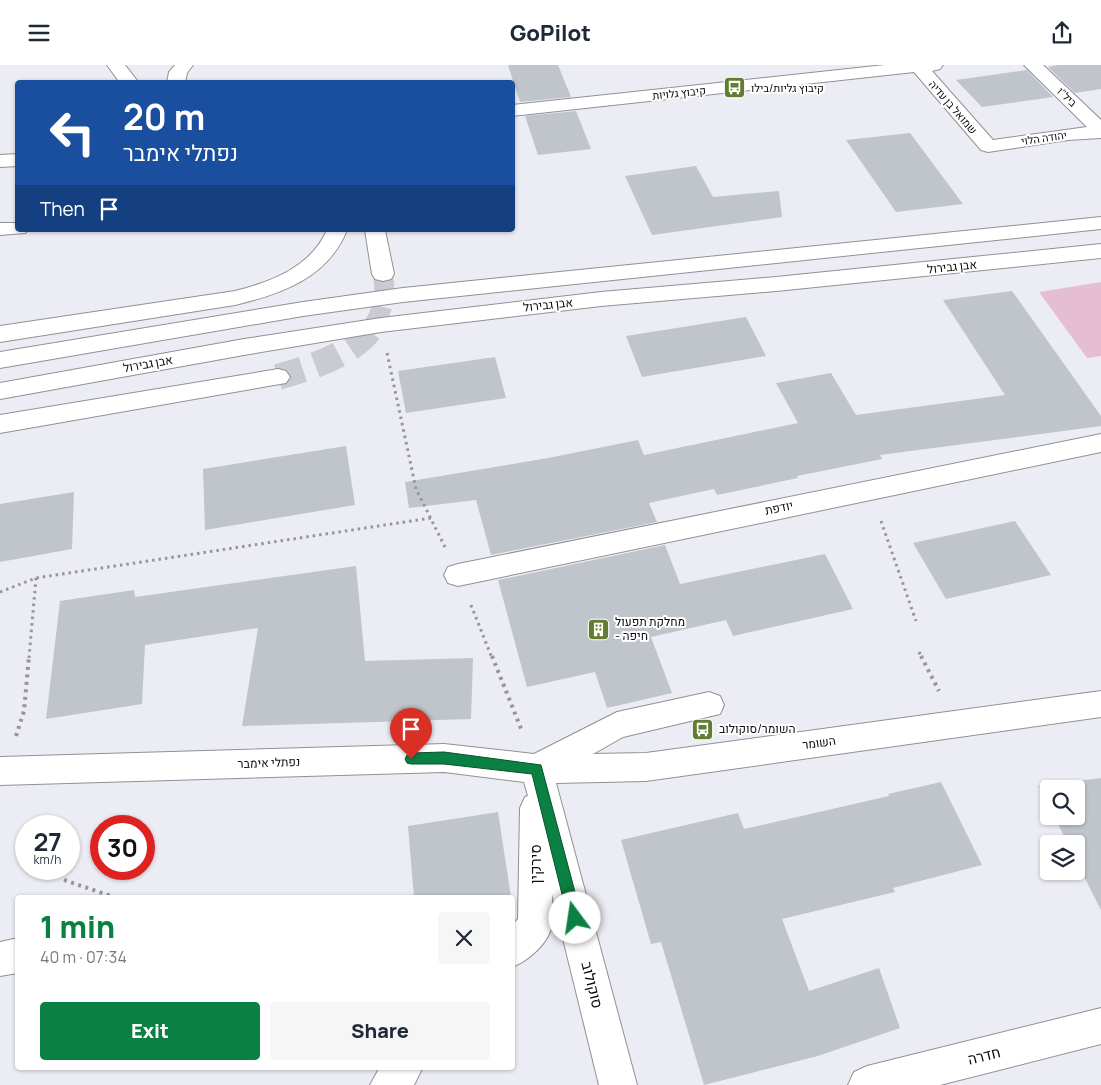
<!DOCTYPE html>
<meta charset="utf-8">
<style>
body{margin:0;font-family:Manrope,Heebo,sans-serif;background:#f6f6f7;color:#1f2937;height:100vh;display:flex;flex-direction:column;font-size:19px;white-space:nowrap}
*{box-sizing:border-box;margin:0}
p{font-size:16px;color:#747a83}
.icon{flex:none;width:28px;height:28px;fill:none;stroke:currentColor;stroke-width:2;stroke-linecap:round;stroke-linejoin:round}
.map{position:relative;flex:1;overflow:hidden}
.sheet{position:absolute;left:15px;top:830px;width:500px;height:175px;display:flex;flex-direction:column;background:#fff;border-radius:5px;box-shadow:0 1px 4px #0004}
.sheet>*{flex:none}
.guide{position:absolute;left:15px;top:15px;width:500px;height:152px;border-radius:5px;box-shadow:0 1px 4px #0004;background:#1a4fa0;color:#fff;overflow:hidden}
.fabs{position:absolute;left:1040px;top:715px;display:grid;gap:10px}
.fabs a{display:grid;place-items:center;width:45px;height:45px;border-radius:5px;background:#fff;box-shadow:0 1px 4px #0004;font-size:25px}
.speed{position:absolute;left:15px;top:750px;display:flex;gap:10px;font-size:25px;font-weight:700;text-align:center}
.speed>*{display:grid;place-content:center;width:65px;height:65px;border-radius:50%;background:#fff;box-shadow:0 1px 4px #0004;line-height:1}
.speed small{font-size:12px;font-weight:400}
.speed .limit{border:8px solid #d22;background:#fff;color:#111}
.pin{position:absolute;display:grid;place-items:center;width:42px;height:42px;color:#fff;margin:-51px -21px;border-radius:50% 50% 50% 0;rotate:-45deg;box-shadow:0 0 5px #0007}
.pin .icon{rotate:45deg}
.me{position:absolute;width:55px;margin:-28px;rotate:346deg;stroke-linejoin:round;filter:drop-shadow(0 0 4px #0008)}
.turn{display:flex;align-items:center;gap:18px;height:105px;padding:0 25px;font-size:22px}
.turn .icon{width:65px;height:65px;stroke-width:2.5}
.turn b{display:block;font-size:35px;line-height:42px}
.then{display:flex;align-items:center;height:48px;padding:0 25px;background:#0003;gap:10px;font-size:19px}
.round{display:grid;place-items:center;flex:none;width:52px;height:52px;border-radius:5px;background:#f6f6f7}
.headline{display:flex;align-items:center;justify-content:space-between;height:85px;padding:0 25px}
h1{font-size:30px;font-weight:800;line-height:38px;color:#0b8043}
.cta{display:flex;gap:10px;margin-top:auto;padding:10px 25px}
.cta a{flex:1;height:58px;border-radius:5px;background:#0b8043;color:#fff;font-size:20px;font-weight:800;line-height:58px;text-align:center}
.cta a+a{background:#f6f6f7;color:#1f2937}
header{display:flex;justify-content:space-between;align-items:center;height:65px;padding:0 25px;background:#fff;font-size:22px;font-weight:800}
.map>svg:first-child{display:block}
</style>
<header><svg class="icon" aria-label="menu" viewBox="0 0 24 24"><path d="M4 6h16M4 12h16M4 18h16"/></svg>GoPilot<svg class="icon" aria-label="share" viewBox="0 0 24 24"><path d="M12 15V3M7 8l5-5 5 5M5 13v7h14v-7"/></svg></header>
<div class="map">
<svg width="1101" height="1020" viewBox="0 0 1101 1020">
<rect width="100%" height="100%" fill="#ececf4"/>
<path fill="#e5bfd1" d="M 1101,217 L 1101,291 L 1087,293 L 1039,227 Z"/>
<g fill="#bfc5cb">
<path d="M 508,0 L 558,0 L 571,32 L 520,37 Z"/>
<path d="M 1058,0 L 1101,0 L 1101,24 L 1075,28 L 1048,2 Z"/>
<path d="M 1027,5 L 1053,32 L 982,42 L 956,15 Z"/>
<path d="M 576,46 L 591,84 L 538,90 L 525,51 Z"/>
<path d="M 910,68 L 963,139 L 896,147 L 846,75 Z"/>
<path d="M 696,101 L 713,132 L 779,126 L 782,152 L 652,170 L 625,111 Z"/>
<path d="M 1012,226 L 1101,351 L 1101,361 L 880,390 L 882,394 L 797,411 L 798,413 L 717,430 L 714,424 L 649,438 L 657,457 L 491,490 L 476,435 L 409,443 L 405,417 L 548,393 L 638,375 L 644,390 L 798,358 L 776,318 L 831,308 L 856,350 L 1005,330 L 943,235 Z"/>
<path d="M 746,252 L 766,291 L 642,312 L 626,271 Z"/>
<path d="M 495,292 L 506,333 L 406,348 L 398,306 Z"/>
<path d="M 346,381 L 355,440 L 205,465 L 203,404 Z"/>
<path d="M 74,427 L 72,484 L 0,497 L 0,439 Z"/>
<path d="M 1015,456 L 1051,510 L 946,534 L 913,478 Z"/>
<path d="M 665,480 L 680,519 L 825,489 L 853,544 L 733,571 L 726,555 L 651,572 L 672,628 L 607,643 L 595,607 L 527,622 L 498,515 Z"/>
<path d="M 356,501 L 365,596 L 473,593 L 471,654 L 242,661 L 258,563 L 145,580 L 142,639 L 46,654 L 60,536 L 134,525 L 135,532 Z"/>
<path d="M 1101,713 L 1101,845 L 1076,796 L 1076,779 L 1068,779 L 1054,751 L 1076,751 L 1076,724 L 1049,724 L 1049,741 L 1039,721 Z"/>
<path d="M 941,717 L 982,800 L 893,823 L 895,827 L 782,854 L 809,926 L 879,903 L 900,963 L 818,991 L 704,1020 L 661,877 L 651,879 L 621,775 L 738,748 L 744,764 L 889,731 L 888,729 Z"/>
<path d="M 498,747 L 511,832 L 414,832 L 408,761 Z"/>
</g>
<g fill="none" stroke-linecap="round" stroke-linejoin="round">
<path stroke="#cacad2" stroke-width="20" stroke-dasharray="20 10" stroke-linecap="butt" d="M 374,260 C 384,243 386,228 383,209"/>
<path stroke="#cacad2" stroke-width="26" stroke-dasharray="26 13" stroke-linecap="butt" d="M 278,312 C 311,302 355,290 375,258"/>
<defs>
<g id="minor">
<path d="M 107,0 L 125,0 L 139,18 L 120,18 Z"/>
<path d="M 175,0 L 193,0 L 187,8 L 185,18 L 167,18 L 169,7 Z"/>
<path d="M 885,0 L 943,0 L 940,4 L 932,6 L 993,75 L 1087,62 L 1024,0 L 1043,0 L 1101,55 L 1101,73 L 1068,75 L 988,87 L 981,85 L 914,7 L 512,51 L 512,40 Z"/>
<path d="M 18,89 L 18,101 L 0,102 L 0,90 Z"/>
<path d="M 1101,152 L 1101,164 L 403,237 L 303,251 L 0,303 L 0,287 L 303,237 L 403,223 Z"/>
<path d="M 0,158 L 18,158 L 18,165 L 28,165 L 25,168 L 0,170 Z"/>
<path d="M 327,165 L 347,165 C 328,213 281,229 235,240 L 0,277 L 0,261 L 235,226 C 271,217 311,202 327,165 Z"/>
<path d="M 365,165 L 385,165 L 394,209 L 391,214 L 383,216 L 375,214 L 372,209 Z"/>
<path d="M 1101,179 L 1101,193 L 776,226 L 601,241 L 381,267 L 244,290 L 0,334 L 0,318 L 244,274 L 381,253 L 601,227 L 776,212 Z"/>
<path d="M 278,304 L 286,306 L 290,312 L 286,318 L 0,368 L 0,350 Z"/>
<path d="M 1101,369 L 1101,387 L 458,521 L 448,518 L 444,510 L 448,502 L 458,499 Z"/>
<path d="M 1101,626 L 1101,652 L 646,716 L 556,718 L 637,1020 L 599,1020 L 552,829 C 552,839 554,851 552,860 C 549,878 528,896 512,902 L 512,860 L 518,854 L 520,743 L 525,732 L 528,731 L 524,717 L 444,707 L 0,720 L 0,692 L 444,679 L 534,689 L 617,647 L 709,627 L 720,631 L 724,640 L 720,649 L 623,672 L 593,689 L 646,688 Z"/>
<path d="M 18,873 L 18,908 L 0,911 L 0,877 Z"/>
<path d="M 1101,943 L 1101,979 L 940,1020 L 848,1020 L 854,1007 L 867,1001 Z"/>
<path d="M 380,1002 L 423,1002 L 414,1020 L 370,1020 Z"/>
</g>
</defs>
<use href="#minor" stroke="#909097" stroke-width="2"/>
<g stroke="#95959a" stroke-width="3" stroke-dasharray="2.5 4" stroke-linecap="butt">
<path d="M 387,288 L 416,424 L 445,482"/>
<path d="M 881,456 L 916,556"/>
<path d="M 0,527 L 36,513 L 431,453"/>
<path d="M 471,540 L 492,593"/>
<path d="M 919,587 L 922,593"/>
<path d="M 29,593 L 36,513"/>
</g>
<g stroke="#95959a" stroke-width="4" stroke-dasharray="3 4.5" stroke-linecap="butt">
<path d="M 492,591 L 522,666"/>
<path d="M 921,591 L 939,626"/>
<path d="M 16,671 L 24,646 L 29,591"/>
<path d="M 64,815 L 114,832"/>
</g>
<use href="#minor" fill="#fff" fill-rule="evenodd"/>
</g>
<path fill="#0b8043" stroke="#07532c" d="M 444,687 L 541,700 L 582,853 L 580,858 L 575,860 L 570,858 L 568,853 L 532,709 L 444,699 L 411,699 L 407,698 L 405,694 L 407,690 L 411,688 Z"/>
<defs>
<symbol id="bus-square" viewBox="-11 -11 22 22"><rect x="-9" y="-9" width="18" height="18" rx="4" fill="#627d31" stroke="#fff"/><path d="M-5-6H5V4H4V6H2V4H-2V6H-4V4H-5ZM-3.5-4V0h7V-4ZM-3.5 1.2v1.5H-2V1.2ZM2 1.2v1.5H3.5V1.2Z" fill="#fff"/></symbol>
<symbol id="building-square" viewBox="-11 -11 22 22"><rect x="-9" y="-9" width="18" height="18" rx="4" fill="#627d31" stroke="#fff"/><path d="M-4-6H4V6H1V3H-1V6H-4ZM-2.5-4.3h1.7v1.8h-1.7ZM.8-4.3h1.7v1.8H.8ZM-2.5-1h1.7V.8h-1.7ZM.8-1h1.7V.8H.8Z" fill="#fff"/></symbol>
</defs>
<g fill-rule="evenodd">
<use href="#bus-square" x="722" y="10" width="25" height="25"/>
<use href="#building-square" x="586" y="552" width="25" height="25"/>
<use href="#bus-square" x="690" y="652" width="25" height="25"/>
</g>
<g text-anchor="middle" stroke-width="4" stroke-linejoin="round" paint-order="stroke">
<g font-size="11" fill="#0c0c0e" stroke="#fff" text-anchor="start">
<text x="751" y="27">קיבוץ גליות/בילו</text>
</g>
<g font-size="11" fill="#0c0c0e" stroke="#fff">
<text transform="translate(679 28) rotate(-6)" y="4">קיבוץ גלויות</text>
<text transform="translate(1067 32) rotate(44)" y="4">ביל"ו</text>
<text transform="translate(953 42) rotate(49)" y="4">שמואל בן עדיה</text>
<text transform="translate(1044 73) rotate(-8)" y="4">יהודה הלוי</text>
</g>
<g font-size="12" fill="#0c0c0e" stroke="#fff">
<text transform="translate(952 202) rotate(-6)" y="4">אבן גבירול</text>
<text transform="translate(548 240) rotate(-6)" y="4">אבן גבירול</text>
<text transform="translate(148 299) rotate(-10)" y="4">אבן גבירול</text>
<text transform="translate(779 443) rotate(-12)" y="4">יודפת</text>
<text transform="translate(819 678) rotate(-8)" y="4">השומר</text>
<text transform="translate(269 698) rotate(-2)" y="4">נפתלי אימבר</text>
</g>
<g font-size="12" fill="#0c0c0e" stroke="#fff" text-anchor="start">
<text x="615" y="561">מחלקת תפעול<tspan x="615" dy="14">- חיפה</tspan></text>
<text x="719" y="668">השומר/סוקולוב</text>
</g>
<g font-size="15" fill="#0c0c0e" stroke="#fff">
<text transform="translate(536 799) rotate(-90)" y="5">סירקין</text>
<text transform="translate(592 920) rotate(76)" y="5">סוקולוב</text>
<text transform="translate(984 991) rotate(-14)" y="5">חדרה</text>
</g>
</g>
</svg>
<div class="fabs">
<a><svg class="icon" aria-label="search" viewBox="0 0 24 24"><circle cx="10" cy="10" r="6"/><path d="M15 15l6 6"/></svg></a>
<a><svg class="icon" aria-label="layers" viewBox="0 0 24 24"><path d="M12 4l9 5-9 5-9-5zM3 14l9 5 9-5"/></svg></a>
</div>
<div class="speed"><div>27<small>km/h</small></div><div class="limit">30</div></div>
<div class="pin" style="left:411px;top:694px;background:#d93025"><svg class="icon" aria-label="arrive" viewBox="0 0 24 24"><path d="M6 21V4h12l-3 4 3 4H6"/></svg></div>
<svg class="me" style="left:575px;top:853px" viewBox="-20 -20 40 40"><circle r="19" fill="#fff"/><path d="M0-13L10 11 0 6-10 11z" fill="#0b8043"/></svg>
<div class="guide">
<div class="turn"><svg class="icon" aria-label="left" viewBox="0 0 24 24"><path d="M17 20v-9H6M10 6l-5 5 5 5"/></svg><div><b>20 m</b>נפתלי אימבר</div></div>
<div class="then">Then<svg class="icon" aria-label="arrive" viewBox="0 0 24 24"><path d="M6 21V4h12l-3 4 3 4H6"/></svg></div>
</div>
<section class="sheet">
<div class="headline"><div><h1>1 min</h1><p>40 m · 07:34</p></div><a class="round"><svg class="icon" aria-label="close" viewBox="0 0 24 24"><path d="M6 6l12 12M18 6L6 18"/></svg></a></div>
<div class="cta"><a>Exit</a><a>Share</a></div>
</section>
</div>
